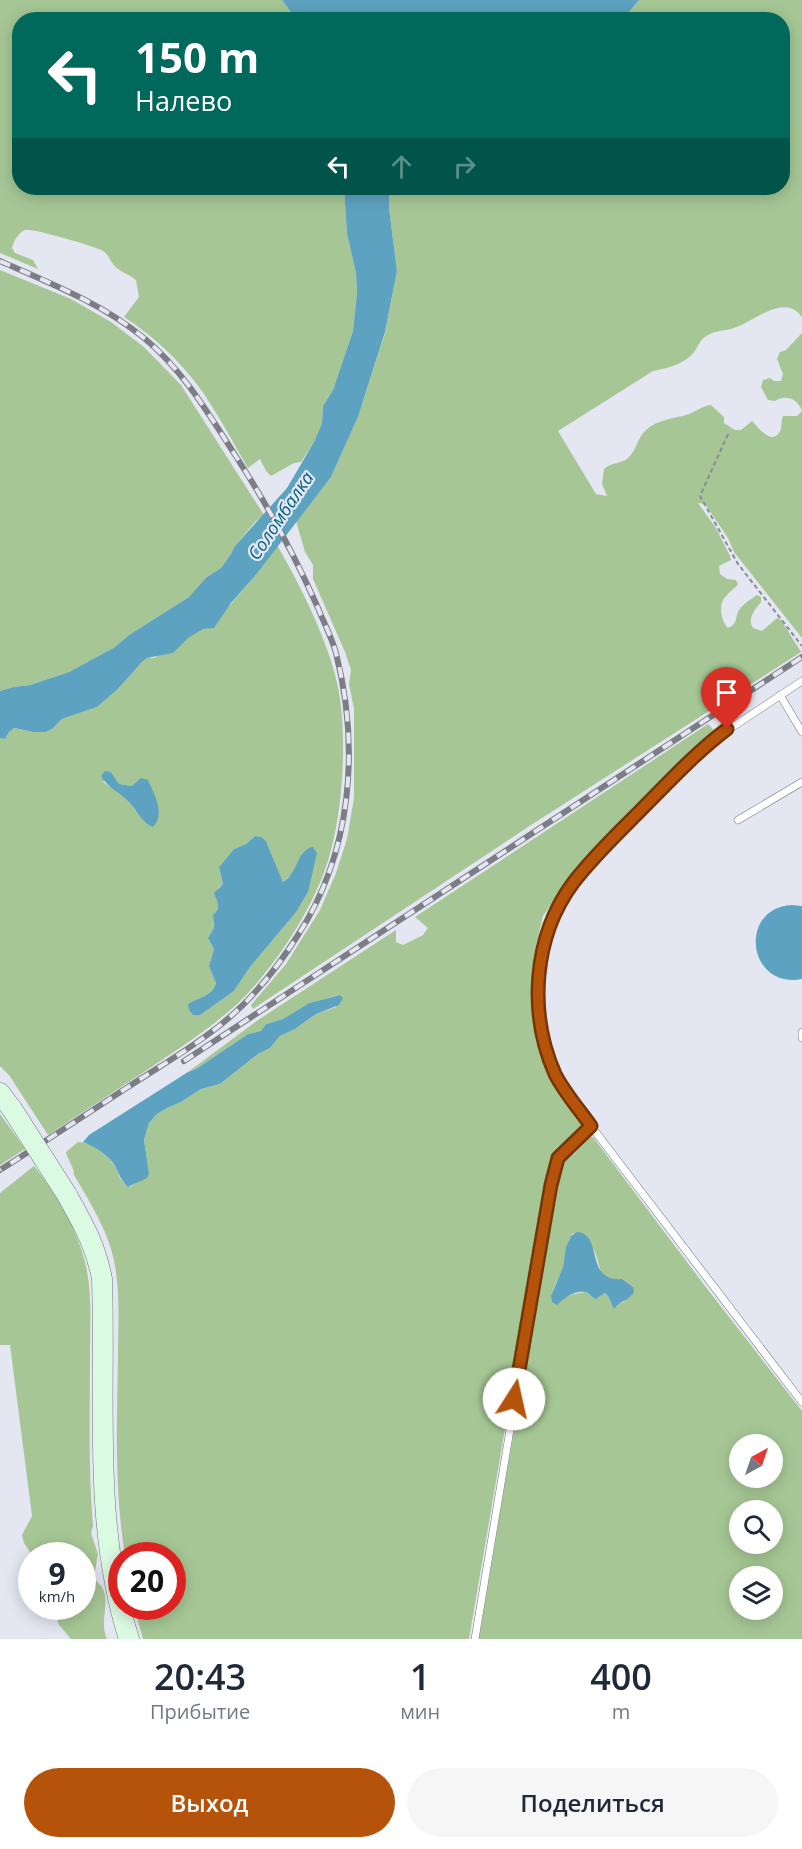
<!DOCTYPE html>
<html lang="ru">
<meta charset="utf-8">
<style>
body{margin:0;font-family:"Open Sans",sans-serif;background:#f6f6f7;color:#1f2937;height:100vh;display:flex;flex-direction:column;font-size:22px;white-space:nowrap}
*{box-sizing:border-box;margin:0}
p{font-size:20px;color:#747a83}
.icon{flex:none;width:33px;height:33px;fill:none;stroke:currentColor;stroke-width:2;stroke-linecap:round;stroke-linejoin:round}
.map{position:relative;height:1639px;overflow:hidden}
.drawer{display:flex;flex-direction:column;background:#fff;flex:1}
.drawer>*{flex:none}
.guide{position:absolute;left:12px;top:12px;width:778px;height:183px;border-radius:24px;box-shadow:0 3px 15px #0003;background:#00695c;color:#fff;overflow:hidden}
.needle{width:39px;rotate:40deg}
.buttons{position:absolute;left:729px;top:1434px;display:grid;gap:12px}
.buttons a{display:grid;place-items:center;width:54px;height:54px;border-radius:50%;background:#fff;box-shadow:0 3px 15px #0003;font-size:30px}
.speed{position:absolute;left:18px;top:1542px;display:flex;gap:12px;font-size:30px;font-weight:700;text-align:center}
.speed>*{display:grid;place-content:center;width:78px;height:78px;border-radius:50%;background:#fff;box-shadow:0 3px 15px #0003;line-height:1}
.speed small{font-size:15px;font-weight:400}
.speed .limit{border:9px solid #d22;background:#fff;color:#111}
.pin{position:absolute;display:grid;place-items:center;width:51px;height:51px;color:#fff;margin:-62px -26px;border-radius:50% 50% 50% 0;rotate:-45deg;box-shadow:0 0 6px #0007}
.pin .icon{rotate:45deg}
.me{position:absolute;width:66px;margin:-33px;rotate:10deg;stroke-linejoin:round;filter:drop-shadow(0 0 4px #0008)}
.turn{display:flex;align-items:center;gap:21px;height:126px;padding:0 24px;font-size:27px}
.turn .icon{width:78px;height:78px;stroke-width:2.5}
.turn b{display:block;font-size:42px;line-height:51px}
.lanes{display:flex;align-items:center;height:57px;padding:0 24px;background:#0003;justify-content:center;gap:30px;direction:ltr}
.lanes .off{opacity:.35}
.eta{display:flex;justify-content:space-evenly;align-items:center;height:102px;text-align:center}
.eta b{font-size:36px;font-weight:600;line-height:42px}
.button{display:flex;gap:12px;margin-top:auto;padding:12px 24px}
.button a{flex:1;height:69px;border-radius:36px;background:#b45309;color:#fff;font-size:24px;font-weight:600;line-height:69px;text-align:center}
.button a+a{background:#f6f6f7;color:#1f2937}
.map>svg:first-child{display:block}
</style>
<div class="map">
<svg width="802" height="1639" viewBox="0 0 802 1639">
<rect width="100%" height="100%" fill="#e4e7f2"/>
<g fill="#a6c795" fill-rule="evenodd">
<path d="M 0,0 L 282,0 L 297,19 L 20,20 L 20,188 L 344,188 L 347,234 L 356,273 L 357,293 L 353,331 L 333,390 L 323,406 L 322,423 L 314,442 L 301,462 L 294,463 L 271,476 L 266,471 L 260,459 L 248,468 C 232,441 217,412 199,387 C 178,359 153,336 124,317 L 139,297 L 136,280 C 129,274 119,272 113,264 C 109,259 108,253 101,250 C 93,246 32,228 25,230 C 18,233 14,241 12,248 L 15,253 L 33,260 L 38,269 L 0,253 Z"/>
<path d="M 639,0 L 802,0 L 802,317 C 784,291 752,324 731,329 C 722,331 713,331 705,337 C 700,340 698,347 694,352 C 685,364 668,368 653,371 L 558,431 L 596,494 L 607,496 L 602,484 L 604,469 C 612,462 621,464 628,458 C 637,450 637,438 646,430 C 658,419 674,419 689,414 C 697,411 702,406 711,405 L 724,417 L 724,423 L 735,430 L 741,430 L 752,421 C 757,426 772,447 780,431 C 782,427 781,421 783,416 L 797,416 L 802,411 C 798,399 786,394 775,401 L 768,400 L 761,387 L 763,380 L 770,378 L 774,381 L 781,381 L 783,374 L 777,359 L 780,352 L 786,350 L 802,333 L 802,638 L 734,552 L 728,538 L 705,504 L 698,503 L 716,528 L 730,556 L 731,560 L 719,566 L 720,574 L 727,579 L 736,580 L 738,584 C 735,589 731,590 727,595 C 718,603 720,620 728,628 C 737,624 735,620 738,612 C 742,604 750,600 757,595 L 761,597 L 761,602 C 755,610 747,618 753,628 L 762,631 L 777,618 L 781,620 L 801,652 L 528,827 L 253,1009 L 251,1005 L 286,964 L 320,910 L 336,873 L 347,839 L 354,798 L 354,709 L 349,684 L 351,670 L 345,652 L 313,579 L 313,565 L 305,552 L 296,521 L 331,477 L 358,417 L 385,333 L 397,271 L 389,208 L 389,188 L 783,188 L 783,20 L 623,19 Z"/>
<path d="M 0,270 L 71,299 L 111,322 L 144,347 L 181,385 L 264,515 L 255,522 L 235,546 L 231,554 L 221,568 L 189,597 L 129,635 L 115,647 L 69,672 L 30,685 L 13,687 L 0,691 Z"/>
<path d="M 277,545 C 300,585 329,642 338,687 C 348,738 343,817 326,867 C 311,912 270,974 235,1006 C 208,1030 177,1050 147,1070 C 114,1092 81,1113 48,1135 L 9,1075 L 0,1066 L 0,738 L 5,739 L 9,732 L 14,728 L 33,732 L 46,732 L 52,729 L 62,719 L 97,707 L 118,689 L 142,662 L 147,658 L 154,658 L 202,629 L 210,628 L 255,576 ZM 111,772 L 119,784 L 132,786 L 136,811 L 129,800 L 103,782 ZM 255,836 L 266,841 L 283,882 L 292,874 L 303,852 L 308,892 L 297,911 L 250,967 L 234,991 L 200,1015 L 188,1004 C 200,997 211,997 216,982 L 209,966 L 214,949 L 208,938 L 214,928 L 213,922 L 219,904 L 216,899 L 218,888 L 223,884 L 219,867 L 234,849 L 246,844 Z"/>
<path d="M 708,724 L 713,729 L 711,735 L 693,748 L 579,865 L 543,916 L 536,946 L 534,962 L 533,1007 L 537,1036 L 549,1071 L 570,1106 L 586,1127 L 553,1157 L 545,1183 L 519,1347 L 469,1639 L 143,1639 L 134,1607 L 172,1606 L 172,1556 L 125,1555 C 114,1490 117,1421 118,1354 C 118,1320 121,1282 111,1249 C 103,1223 88,1199 74,1175 C 74,1167 68,1161 66,1152 L 78,1142 C 90,1141 108,1155 114,1165 C 120,1174 119,1183 131,1187 C 137,1181 143,1180 149,1173 L 144,1140 L 149,1123 L 157,1114 L 167,1108 L 181,1102 L 201,1089 L 220,1084 L 258,1054 L 270,1048 L 280,1036 L 295,1029 L 316,1014 L 336,1007 L 339,995 L 309,1003 L 283,1019 L 266,1024 L 261,1031 L 248,1034 L 196,1069 L 188,1072 L 258,1020 L 396,930 L 396,942 L 403,945 L 423,935 L 428,928 L 415,917 Z"/>
<path d="M 0,1114 L 25,1149 L 0,1165 Z"/>
<path d="M 588,1137 L 593,1137 L 705,1286 L 802,1411 L 802,1639 L 479,1639 C 504,1490 528,1342 557,1194 L 557,1180 L 563,1163 L 569,1156 L 574,1154 ZM 573,1233 C 579,1237 590,1242 593,1248 C 602,1264 595,1282 622,1279 L 633,1287 L 624,1302 L 613,1306 L 608,1296 L 605,1293 L 598,1298 L 585,1292 L 574,1294 L 552,1302 C 550,1291 558,1280 562,1270 C 566,1257 565,1244 573,1233 ZM 740,1444 L 772,1444 L 772,1478 L 740,1478 ZM 740,1510 L 772,1510 L 772,1544 L 740,1544 ZM 740,1576 L 772,1576 L 772,1610 L 740,1610 Z"/>
<path d="M 34,1166 C 58,1196 80,1234 87,1271 C 92,1298 90,1326 90,1353 C 90,1411 88,1469 93,1526 L 91,1533 L 98,1554 L 94,1577 C 96,1581 102,1586 103,1589 C 110,1604 99,1622 107,1639 L 71,1639 L 59,1625 L 53,1607 L 82,1606 L 82,1556 L 32,1555 L 24,1543 L 22,1535 L 32,1516 L 10,1345 L 0,1345 L 0,1193 Z"/>
</g>
<g fill="#5ea2c1">
<path d="M 282,0 L 639,0 L 623,19 L 297,20 Z"/>
<path d="M 344,188 L 389,188 L 389,208 L 397,271 L 385,332 L 358,417 L 331,477 L 255,576 L 231,603 L 214,628 L 203,629 L 188,638 L 173,653 L 147,658 L 142,662 L 118,689 L 97,707 L 62,719 L 52,729 L 46,732 L 33,732 L 14,728 L 9,732 L 5,739 L 0,738 L 0,691 L 13,687 L 30,685 L 69,672 L 115,647 L 129,635 L 189,597 L 206,578 L 221,568 L 231,554 L 235,546 L 287,488 L 314,442 L 322,423 L 323,406 L 333,390 L 353,331 L 357,293 L 356,273 L 347,234 Z"/>
<path d="M 105,771 L 111,772 L 119,784 L 132,786 L 141,778 L 148,780 C 154,794 166,814 153,827 C 140,822 137,808 126,799 C 118,792 106,786 101,776 Z"/>
<path d="M 255,836 L 261,837 L 266,841 L 283,882 C 298,874 296,850 313,847 L 317,853 L 308,892 L 297,911 L 250,967 L 234,991 L 200,1015 L 193,1015 L 189,1010 L 188,1004 C 199,997 211,997 216,983 L 209,966 L 214,949 L 208,938 L 214,928 L 213,915 C 222,907 217,902 214,893 L 223,884 L 219,867 L 234,849 L 246,844 Z"/>
<path d="M 792,905 L 802,906 L 802,979 C 748,990 737,908 792,905 Z"/>
<path d="M 340,995 L 343,998 L 339,1005 L 316,1014 L 295,1029 L 280,1036 L 270,1048 L 258,1054 L 220,1084 L 201,1089 L 181,1102 L 167,1108 L 157,1114 L 149,1123 L 144,1140 L 149,1173 L 147,1178 L 128,1187 C 121,1180 119,1174 115,1166 C 109,1155 94,1146 83,1142 L 89,1135 L 188,1072 L 196,1069 L 248,1034 L 261,1031 L 266,1024 L 283,1019 L 309,1003 Z"/>
<path d="M 577,1232 C 604,1234 584,1282 622,1279 L 633,1287 L 634,1292 C 629,1301 619,1301 614,1309 L 608,1296 L 605,1293 L 596,1299 C 593,1298 591,1295 588,1293 C 578,1288 563,1298 557,1305 L 552,1302 L 551,1296 L 563,1267 L 566,1247 L 571,1236 Z"/>
</g>
<g fill="none" stroke-linecap="round" stroke-linejoin="round">
<defs>
<g id="service">
<path d="M 802,681 L 716,738 L 590,861 L 571,886 L 556,912 L 545,938 L 540,962 L 538,989 L 540,1020 L 545,1049 L 556,1076 L 591,1126 L 802,1402"/>
<path d="M 780,695 L 802,732"/>
<path d="M 738,820 L 802,782"/>
<path d="M 802,1032 L 802,1038"/>
<path d="M 475,1639 L 551,1185 L 558,1158 L 591,1126"/>
</g>
<g id="secondary">
<path d="M 0,1093 L 12,1109"/>
<path d="M 67,1195 C 83,1224 96,1246 102,1279 C 106,1399 92,1523 129,1639"/>
</g>
</defs>
<use href="#service" stroke="#73757f" stroke-width="8"/>
<use href="#secondary" stroke="#73757f" stroke-width="21"/>
<path stroke="#8a8c94" stroke-width="2" stroke-dasharray="4.5 3" stroke-linecap="butt" d="M 728,434 L 700,496 L 738,564 L 802,646"/>
<use href="#service" stroke="#fff" stroke-width="7"/>
<use href="#secondary" stroke="#dbfae2" stroke-width="20"/>
<defs>
<g id="rail">
<path d="M 0,261 C 50,283 101,303 144,338 C 183,370 210,416 237,458 C 268,506 295,556 318,608 C 324,623 332,638 336,653 C 360,748 352,852 298,935 C 278,967 253,998 224,1022 C 194,1047 160,1066 128,1087 C 85,1115 43,1143 0,1170"/>
<path d="M 184,1061 L 802,657"/>
</g>
</defs>
<use href="#rail" stroke="#7c7d85" stroke-width="6"/>
<use href="#rail" stroke="#e4e7f2" stroke-width="4" stroke-dasharray="11" stroke-linecap="butt"/>
<defs>
<path id="secondary-bridge" d="M 12,1109 L 67,1195"/>
</defs>
<use href="#secondary-bridge" stroke="#73757f" stroke-width="21" stroke-linecap="butt"/>
<use href="#secondary-bridge" stroke="#dbfae2" stroke-width="20"/>
</g>
<g fill="none" stroke-linecap="round" stroke-linejoin="round">
<defs>
<path id="route" d="M 514,1399 L 551,1185 L 558,1158 L 591,1126 C 579,1109 564,1092 555,1074 C 528,1013 533,937 573,883 C 592,858 615,836 638,813 C 666,785 694,754 727,729"/>
</defs>
<use href="#route" stroke="#753606" stroke-width="15"/>
<use href="#route" stroke="#b45309" stroke-width="10"/>
</g>
<g text-anchor="middle" stroke-width="4.5" stroke-linejoin="round" paint-order="stroke">
<g font-size="18" font-style="italic" fill="#026080" stroke="#e4e7f2">
<text transform="translate(281 516) rotate(-56)" y="6">Соломбалка</text>
</g>
</g>
</svg>
<div class="buttons">
<a><svg class="needle" viewBox="-14 -14 28 28"><path d="M0-13l5 13h-10z" fill="#e53935"/><path d="M0 13l5-13h-10z" fill="#747a83"/></svg></a>
<a><svg class="icon" aria-label="search" viewBox="0 0 24 24"><circle cx="10" cy="10" r="6"/><path d="M15 15l6 6"/></svg></a>
<a><svg class="icon" aria-label="layers" viewBox="0 0 24 24"><path d="M12 4l9 5-9 5-9-5zM3 14l9 5 9-5"/></svg></a>
</div>
<div class="speed"><div>9<small>km/h</small></div><div class="limit">20</div></div>
<div class="pin" style="left:727px;top:729px;background:#d93025"><svg class="icon" aria-label="arrive" viewBox="0 0 24 24"><path d="M6 21V4h12l-3 4 3 4H6"/></svg></div>
<svg class="me" style="left:514px;top:1399px" viewBox="-20 -20 40 40"><circle r="19" fill="#fff"/><path d="M0-13L10 11 0 6-10 11z" fill="#b45309"/></svg>
<div class="guide">
<div class="turn"><svg class="icon" aria-label="left" viewBox="0 0 24 24"><path d="M17 20v-9H6M10 6l-5 5 5 5"/></svg><div><b>150 m</b>Налево</div></div>
<div class="lanes"><svg class="icon" aria-label="left" viewBox="0 0 24 24"><path d="M17 20v-9H6M10 6l-5 5 5 5"/></svg><svg class="icon off" aria-label="ahead" viewBox="0 0 24 24"><path d="M12 20V5M6 11l6-6 6 6"/></svg><svg class="icon off" aria-label="right" viewBox="0 0 24 24"><path d="M7 20v-9h11M14 6l5 5-5 5"/></svg></div>
</div>
</div>
<section class="drawer">
<div class="eta">
<div><b>20:43</b><p>Прибытие</p></div>
<div><b>1</b><p>мин</p></div>
<div><b>400</b><p>m</p></div>
</div>
<div class="button"><a>Выход</a><a>Поделиться</a></div>
</section>
